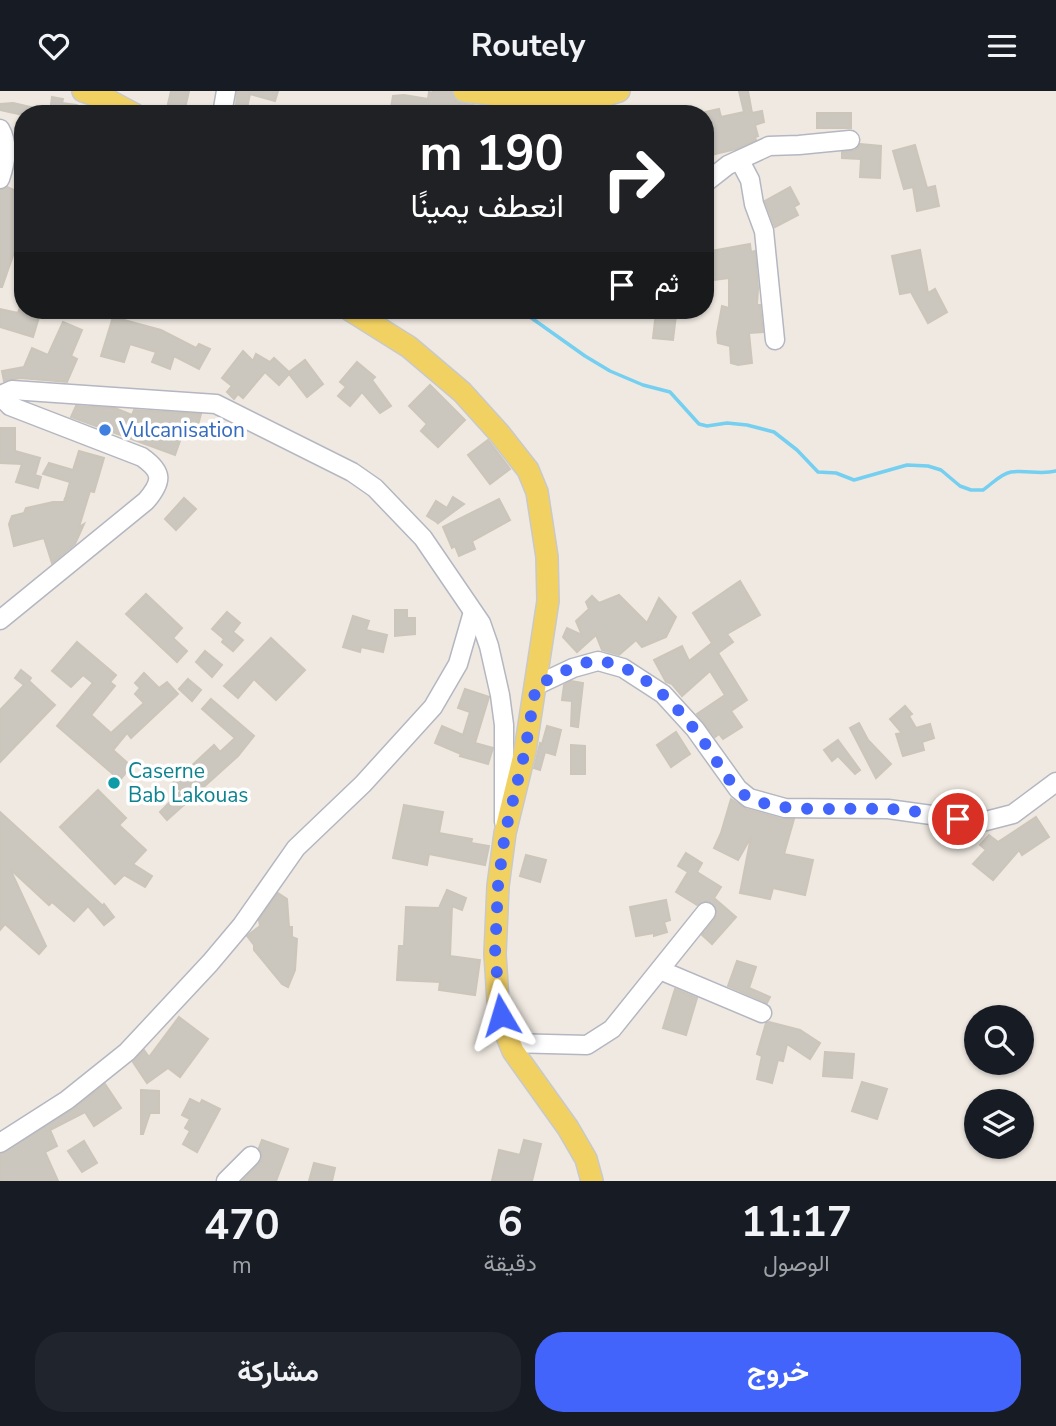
<!DOCTYPE html>
<html lang="ar">
<meta charset="utf-8">
<style>
body{margin:0;font-family:"Nunito Sans",Vazirmatn,sans-serif;background:#20242c;color:#f1f3f6;direction:rtl;height:100vh;display:flex;flex-direction:column;font-size:26px;white-space:nowrap}
*{box-sizing:border-box;margin:0}
p{font-size:23px;color:#9ea1a6}
.icon{flex:none;width:38px;height:38px;fill:none;stroke:currentColor;stroke-width:2;stroke-linecap:round;stroke-linejoin:round}
.map{position:relative;height:1090px;overflow:hidden;direction:ltr}
.drawer{display:flex;flex-direction:column;background:#171b24;flex:1}
.drawer>*{flex:none}
.hud{position:absolute;left:14px;top:14px;width:700px;height:214px;border-radius:28px;box-shadow:0 2px 5px #0004;direction:rtl;background:#202124;color:#fff;overflow:hidden}
.tools{position:absolute;left:964px;top:914px;display:grid;gap:14px}
.tools a{display:grid;place-items:center;width:70px;height:70px;border-radius:50%;background:#171b24;box-shadow:0 2px 5px #0004;font-size:35px}
.pin{position:absolute;display:grid;place-items:center;width:60px;height:60px;color:#fff;margin:-30px;border:4px solid #fff;border-radius:50%;box-shadow:0 2px 7px #0007}
.me{position:absolute;width:77px;margin:-38px;rotate:353deg;stroke-linejoin:round;filter:drop-shadow(0 0 5px #0008)}
.turn{display:flex;align-items:center;gap:24px;height:147px;padding:0 35px;font-size:32px}
.turn .icon{width:91px;height:91px;stroke-width:2.5}
.turn b{display:block;font-size:49px;line-height:60px}
.then{display:flex;align-items:center;height:66px;padding:0 35px;background:#0003;gap:14px;font-size:26px}
.eta{display:flex;justify-content:space-evenly;align-items:center;height:119px;text-align:center}
.eta b{font-size:42px;font-weight:700;line-height:49px}
.action{display:flex;gap:14px;margin-top:auto;padding:14px 35px}
.action a{flex:1;height:80px;border-radius:28px;background:#4264fb;color:#fff;font-size:28px;font-weight:700;line-height:80px;text-align:center}
.action a+a{background:#20242c;color:#f1f3f6}
header{display:flex;justify-content:space-between;align-items:center;height:91px;padding:0 35px;background:#171b24;font-size:32px;font-weight:700}
.map>svg:first-child{display:block}
</style>
<header><svg class="icon" aria-label="menu" viewBox="0 0 24 24"><path d="M4 6h16M4 12h16M4 18h16"/></svg>Routely<svg class="icon" aria-label="heart" viewBox="0 0 24 24"><path d="M12 20l-8-8c-3-5 5-10 8-4 3-6 11-1 8 4z"/></svg></header>
<div class="map">
<svg width="1056" height="1090" viewBox="0 0 1056 1090">
<rect width="100%" height="100%" fill="#efe9e1"/>
<g fill="none" stroke-linecap="round" stroke-linejoin="round">
<path stroke="#75cff0" stroke-width="3.5" d="M 523,221 L 585,265 L 610,280 L 643,294 L 670,301 L 699,333 L 707,335 L 727,332 L 747,334 L 774,341 L 797,359 L 818,381 L 836,382 L 854,389 L 907,374 L 928,375 L 941,379 L 960,395 L 971,399 L 983,399 C 992,393 1000,383 1011,381 C 1026,379 1041,384 1056,380"/>
</g>
<g fill="#cbc7bf" stroke="#cbc5ba" stroke-width="2">
<path d="M 171,0 L 189,0 L 185,17 L 168,13 Z"/>
<path d="M 237,0 L 278,0 L 275,10 L 250,3 L 247,17 L 236,14 Z"/>
<path d="M 433,0 L 451,0 L 457,11 L 478,15 L 476,23 L 390,23 L 393,5 L 404,4 L 428,8 L 429,1 L 432,2 Z"/>
<path d="M 739,0 L 748,0 L 752,22 L 762,20 L 764,31 L 755,34 L 758,45 L 755,46 L 756,49 L 736,58 L 707,65 L 705,21 L 719,18 L 721,26 L 744,21 Z"/>
<path d="M 52,6 L 63,8 L 62,12 L 77,14 L 76,23 L 50,21 Z"/>
<path d="M 13,12 L 44,19 L 44,23 L 23,24 L 0,19 L 0,13 Z"/>
<rect x="817" y="22" width="34" height="15"/>
<path d="M 860,53 L 881,55 L 880,87 L 860,86 L 861,68 L 842,67 L 842,61 L 856,59 Z"/>
<path d="M 915,54 L 927,97 L 935,95 L 939,115 L 917,120 L 913,96 L 904,98 L 893,60 Z"/>
<path d="M 7,96 L 23,103 L 23,136 L 2,196 L 0,196 L 0,99 Z"/>
<path d="M 790,96 L 799,113 L 794,116 L 798,124 L 775,136 L 765,110 Z"/>
<path d="M 750,153 L 751,161 L 755,160 L 758,197 L 757,214 L 760,214 L 763,241 L 749,242 L 752,272 L 738,274 L 731,272 L 730,255 L 718,252 L 717,242 L 722,215 L 729,217 L 729,187 L 705,190 L 705,161 Z"/>
<path d="M 920,159 L 928,202 L 935,198 L 947,221 L 928,232 L 911,201 L 900,203 L 892,165 Z"/>
<path d="M 20,216 L 40,223 L 33,246 L 0,236 L 0,218 L 18,222 Z"/>
<path d="M 656,221 L 676,224 L 673,249 L 653,247 Z"/>
<path d="M 113,226 L 161,239 L 196,257 L 199,253 L 210,258 L 199,278 L 174,265 L 170,278 L 152,271 L 156,261 L 130,253 L 124,271 L 101,265 Z"/>
<path d="M 63,231 L 82,239 L 71,265 L 77,268 L 67,291 L 20,287 L 4,290 L 2,280 L 24,276 L 32,257 L 48,264 Z"/>
<path d="M 243,260 L 253,270 L 256,263 L 270,271 L 274,267 L 289,281 L 305,269 L 323,293 L 307,306 L 289,283 L 279,294 L 265,281 L 243,307 L 238,303 L 234,308 L 227,301 L 232,295 L 222,287 Z"/>
<path d="M 357,271 L 375,286 L 372,289 L 391,315 L 380,322 L 362,301 L 350,315 L 338,305 L 346,296 L 340,291 Z"/>
<path d="M 430,294 L 465,329 L 438,356 L 421,340 L 427,333 L 409,315 Z"/>
<path d="M 76,315 L 115,317 L 132,324 L 134,319 L 201,323 L 198,334 L 187,330 L 175,364 L 71,326 Z"/>
<path d="M 0,337 L 15,337 L 15,360 L 40,367 L 35,384 L 41,386 L 38,397 L 16,391 L 22,373 L 0,372 Z"/>
<path d="M 488,349 L 510,378 L 490,393 L 468,364 Z"/>
<path d="M 79,360 L 104,367 L 94,401 L 90,400 L 79,436 L 84,433 L 75,453 L 52,472 L 44,447 L 14,455 L 9,433 L 12,425 L 24,422 L 26,417 L 53,411 L 64,411 L 65,407 L 69,406 L 66,405 L 70,391 L 43,383 L 49,372 L 73,379 Z"/>
<path d="M 453,406 L 464,413 L 437,433 L 438,432 L 427,425 L 436,410 L 447,417 Z"/>
<path d="M 184,407 L 196,418 L 176,439 L 165,428 Z"/>
<path d="M 499,408 L 510,429 L 472,450 L 475,458 L 459,465 L 455,455 L 452,457 L 443,436 Z"/>
<path d="M 740,490 L 760,524 L 727,543 L 733,551 L 718,562 L 747,609 L 731,620 L 742,636 L 723,648 L 719,643 L 715,646 L 697,623 L 725,604 L 710,580 L 682,605 L 672,593 L 666,591 L 654,569 L 682,555 L 689,570 L 712,552 L 693,522 Z"/>
<path d="M 146,503 L 182,537 L 173,547 L 187,560 L 177,571 L 126,523 Z"/>
<path d="M 619,504 L 647,532 L 659,507 L 676,526 L 666,546 L 642,556 L 636,549 L 619,564 L 602,559 L 596,544 L 577,561 L 563,546 L 567,537 L 582,544 L 576,530 L 589,518 L 586,511 L 592,505 L 599,512 Z"/>
<path d="M 395,519 L 407,519 L 407,527 L 415,527 L 415,543 L 395,545 Z"/>
<path d="M 227,521 L 240,532 L 233,541 L 243,549 L 233,560 L 222,551 L 224,548 L 212,538 Z"/>
<path d="M 353,525 L 369,530 L 366,539 L 387,544 L 383,561 L 361,556 L 360,561 L 343,556 Z"/>
<path d="M 271,547 L 305,579 L 276,609 L 254,588 L 238,607 L 224,595 Z"/>
<path d="M 77,551 L 116,584 L 110,591 L 115,595 L 91,624 L 111,642 L 144,612 L 135,603 L 140,597 L 135,592 L 144,582 L 159,597 L 167,591 L 178,603 L 131,647 L 127,642 L 113,659 L 131,675 L 120,689 L 57,635 L 93,592 L 83,584 L 71,596 L 52,580 Z"/>
<path d="M 205,560 L 222,574 L 212,586 L 196,571 Z"/>
<path d="M 21,579 L 31,587 L 29,590 L 55,614 L 0,671 L 0,619 L 24,594 L 15,587 Z"/>
<path d="M 188,588 L 201,599 L 192,610 L 179,598 Z"/>
<path d="M 571,590 L 583,592 L 578,636 L 571,635 L 572,610 L 562,609 L 564,594 Z"/>
<path d="M 465,598 L 489,606 L 475,652 L 493,657 L 488,673 L 460,665 L 461,663 L 435,652 L 442,635 L 463,644 L 470,621 L 458,617 Z"/>
<path d="M 211,608 L 254,645 L 238,665 L 167,729 L 160,721 L 181,700 L 173,692 L 214,654 L 220,661 L 235,647 L 202,618 Z"/>
<path d="M 905,615 L 912,623 L 909,625 L 916,637 L 930,633 L 934,647 L 922,651 L 924,659 L 903,665 L 896,643 L 902,642 L 890,628 Z"/>
<path d="M 859,632 L 868,649 L 891,673 L 876,687 L 850,637 Z"/>
<path d="M 547,635 L 561,639 L 555,664 L 545,661 L 540,679 L 534,677 L 540,652 L 542,653 Z"/>
<path d="M 676,641 L 690,663 L 671,676 L 657,654 Z"/>
<path d="M 838,649 L 860,679 L 855,683 L 838,665 L 832,670 L 824,659 Z"/>
<path d="M 571,654 L 585,655 L 585,683 L 571,683 Z"/>
<path d="M 98,699 L 126,727 L 119,734 L 146,759 L 133,773 L 152,785 L 145,796 L 124,784 L 115,793 L 60,736 Z"/>
<path d="M 731,708 L 746,718 L 782,728 L 794,728 L 784,763 L 813,769 L 805,804 L 773,797 L 770,808 L 740,802 L 751,746 L 738,769 L 714,757 L 721,742 Z"/>
<path d="M 404,714 L 443,721 L 439,742 L 472,748 L 471,752 L 489,755 L 485,774 L 429,763 L 427,774 L 393,767 Z"/>
<path d="M 0,721 L 103,815 L 104,813 L 114,826 L 104,834 L 88,815 L 74,830 L 52,811 L 49,814 L 10,778 L 46,855 L 39,863 L 5,833 L 0,839 Z"/>
<path d="M 1036,726 L 1049,746 L 1022,764 L 1019,759 L 993,789 L 973,773 L 986,759 L 980,754 L 989,744 L 998,751 Z"/>
<path d="M 686,762 L 702,772 L 697,781 L 721,796 L 714,807 L 736,826 L 712,853 L 702,844 L 715,828 L 716,816 L 707,810 L 697,814 L 676,801 L 688,781 L 678,775 Z"/>
<path d="M 526,764 L 546,769 L 540,791 L 520,785 Z"/>
<path d="M 447,799 L 466,807 L 462,819 L 452,815 L 450,865 L 480,869 L 475,904 L 439,899 L 440,891 L 397,889 L 399,855 L 404,855 L 406,816 L 439,817 Z"/>
<path d="M 278,802 L 287,808 L 289,836 L 292,836 L 292,846 L 297,848 L 295,879 L 288,896 L 282,893 L 254,859 L 254,854 L 247,845 L 260,835 L 259,829 Z"/>
<path d="M 666,809 L 670,829 L 664,831 L 667,841 L 654,845 L 654,842 L 636,845 L 630,816 Z"/>
<path d="M 737,870 L 756,876 L 749,897 L 770,906 L 767,912 L 728,895 Z"/>
<path d="M 675,898 L 697,907 L 686,944 L 663,937 Z"/>
<path d="M 179,926 L 208,948 L 180,986 L 168,977 L 147,992 L 133,971 L 144,959 L 149,966 Z"/>
<path d="M 769,931 L 800,939 L 820,952 L 810,968 L 787,953 L 783,970 L 778,969 L 772,992 L 757,988 L 762,965 L 757,963 L 766,932 Z"/>
<path d="M 825,961 L 854,963 L 852,987 L 823,985 Z"/>
<path d="M 862,991 L 887,998 L 877,1028 L 852,1020 Z"/>
<path d="M 105,993 L 121,1017 L 94,1035 L 85,1021 L 50,1039 L 57,1055 L 45,1061 L 58,1090 L 0,1090 L 0,1063 L 73,1018 Z"/>
<path d="M 141,999 L 159,1000 L 159,1022 L 150,1022 L 143,1043 L 141,1043 Z"/>
<path d="M 190,1008 L 200,1013 L 202,1009 L 220,1018 L 197,1061 L 183,1053 L 190,1040 L 185,1037 L 190,1028 L 182,1024 Z"/>
<path d="M 262,1049 L 288,1058 L 276,1090 L 242,1090 L 262,1069 L 262,1063 L 259,1057 Z"/>
<path d="M 524,1049 L 541,1053 L 532,1090 L 492,1090 L 499,1059 L 520,1064 Z"/>
<path d="M 84,1050 L 97,1072 L 82,1081 L 68,1060 Z"/>
<path d="M 314,1072 L 335,1077 L 332,1090 L 309,1090 Z"/>
</g>
<g fill="none" stroke-linecap="round" stroke-linejoin="round">
<defs>
<g id="minor">
<path d="M 222,23 L 226,0"/>
<path d="M 0,38 C 9,54 6,70 0,88"/>
<path d="M 740,70 L 750,89 L 754,113 L 764,140 L 775,249"/>
<path d="M 705,92 L 728,74 L 769,55 L 799,54 L 850,49"/>
<path d="M 0,529 L 146,410 C 163,390 163,381 142,366 L 10,315 L 4,309 L 3,303 L 12,299 L 216,313 L 352,381 L 375,397 L 423,447 L 481,532 L 489,555 L 500,604 L 504,634 L 504,731"/>
<path d="M 535,595 L 573,577 L 598,570 L 623,577 L 663,603 L 695,638 L 738,698 L 749,707 L 785,717 L 888,718 L 982,731 L 1013,723 L 1056,691"/>
<path d="M 660,879 L 762,922"/>
<path d="M 509,952 L 587,954 L 612,938 L 706,821"/>
<path d="M 0,1052 L 67,1009 L 127,961 L 210,872 L 242,834 L 296,757 L 363,693 L 433,616 L 458,573 L 473,521"/>
<path d="M 226,1090 L 251,1065"/>
</g>
<g id="major">
<path d="M 83,0 L 106,8 L 134,23"/>
<path d="M 464,0 C 515,5 570,19 619,0"/>
<path d="M 350,219 L 409,256 L 462,301 L 499,342 L 528,379 L 537,401 L 547,466 L 548,510 L 525,660 L 505,742 L 498,795 L 495,863 L 498,910 L 504,938 L 513,960 L 568,1037 L 586,1068 L 592,1090"/>
</g>
</defs>
<use href="#minor" stroke="#b4b7c1" stroke-width="21"/>
<use href="#major" stroke="#c9c9c9" stroke-width="24"/>
<use href="#minor" stroke="#fff" stroke-width="18"/>
<use href="#major" stroke="#f2d163" stroke-width="21"/>
</g>
<g fill="none" stroke-linecap="round" stroke-linejoin="round">
<path stroke="#4264fb" stroke-width="12" stroke-dasharray="0 21.6" d="M 501,924 L 495,863 L 498,795 L 505,742 L 525,660 L 536,595 C 552,587 581,569 599,570 C 643,574 685,623 708,657 C 719,673 731,697 748,706 C 781,724 847,716 885,718 C 909,718 934,724 958,728"/>
</g>
<circle fill="#3f7fe0" stroke="#fff" stroke-width="2.5" cx="105" cy="339" r="7"/>
<circle fill="#0f9aa8" stroke="#fff" stroke-width="2.5" cx="114" cy="692" r="7"/>
<g text-anchor="middle" stroke-width="7" stroke-linejoin="round" paint-order="stroke">
<g font-size="21" fill="#366cbe" stroke="#fff" text-anchor="start">
<text x="119" y="346">Vulcanisation</text>
</g>
<g font-size="21" fill="#0d838f" stroke="#fff" text-anchor="start">
<text x="128" y="687">Caserne<tspan x="128" dy="24">Bab Lakouas</tspan></text>
</g>
</g>
</svg>
<div class="tools">
<a><svg class="icon" aria-label="search" viewBox="0 0 24 24"><circle cx="10" cy="10" r="6"/><path d="M15 15l6 6"/></svg></a>
<a><svg class="icon" aria-label="layers" viewBox="0 0 24 24"><path d="M12 4l9 5-9 5-9-5zM3 14l9 5 9-5"/></svg></a>
</div>
<div class="pin" style="left:958px;top:728px;background:#d93025"><svg class="icon" aria-label="arrive" viewBox="0 0 24 24"><path d="M6 21V4h12l-3 4 3 4H6"/></svg></div>
<svg class="me" style="left:501px;top:924px" viewBox="-20 -20 40 40"><path d="M0-17L14 15 0 8-14 15z" fill="#4264fb" stroke="#fff" stroke-width="4"/></svg>
<div class="hud">
<div class="turn"><svg class="icon" aria-label="right" viewBox="0 0 24 24"><path d="M7 20v-9h11M14 6l5 5-5 5"/></svg><div><b>190 m</b>انعطف يمينًا</div></div>
<div class="then">ثم<svg class="icon" aria-label="arrive" viewBox="0 0 24 24"><path d="M6 21V4h12l-3 4 3 4H6"/></svg></div>
</div>
</div>
<section class="drawer">
<div class="eta">
<div><b>11:17</b><p>الوصول</p></div>
<div><b>6</b><p>دقيقة</p></div>
<div><b>470</b><p>m</p></div>
</div>
<div class="action"><a>خروج</a><a>مشاركة</a></div>
</section>
